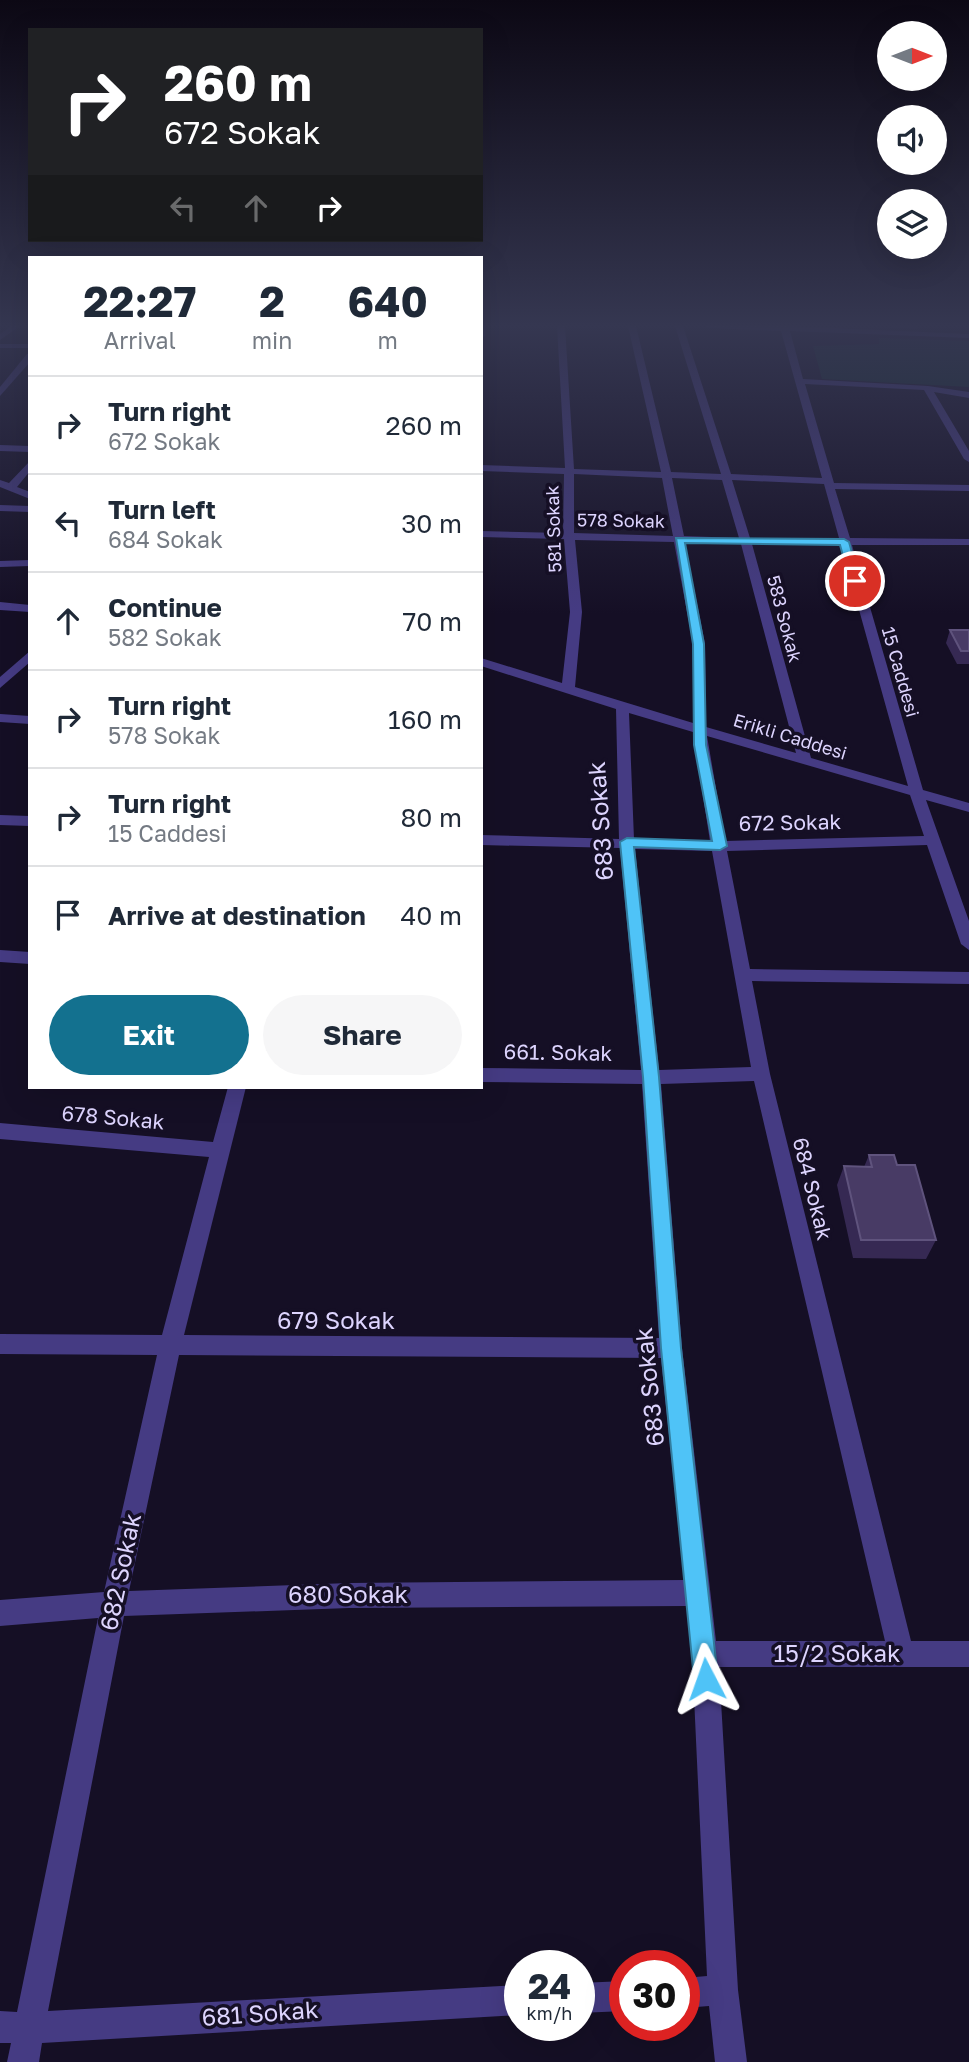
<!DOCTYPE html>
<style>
body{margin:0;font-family:"Golos Text",sans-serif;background:#f6f6f7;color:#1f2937;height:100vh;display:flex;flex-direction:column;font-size:26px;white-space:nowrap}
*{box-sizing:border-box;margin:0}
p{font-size:23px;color:#747a83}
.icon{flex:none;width:38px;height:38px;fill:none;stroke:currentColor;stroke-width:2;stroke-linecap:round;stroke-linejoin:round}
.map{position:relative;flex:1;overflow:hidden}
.side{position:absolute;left:28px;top:256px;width:455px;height:833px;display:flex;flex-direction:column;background:#fff;border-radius:0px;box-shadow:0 7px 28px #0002}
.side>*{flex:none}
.top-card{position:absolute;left:28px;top:28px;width:455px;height:214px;border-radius:0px;box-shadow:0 7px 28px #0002;background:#202124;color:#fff;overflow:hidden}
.needle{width:46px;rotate:90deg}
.tools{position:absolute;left:877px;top:21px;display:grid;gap:14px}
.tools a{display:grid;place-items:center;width:70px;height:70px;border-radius:50%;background:#fff;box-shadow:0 7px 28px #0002;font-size:35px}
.speed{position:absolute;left:504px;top:1950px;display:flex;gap:14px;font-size:35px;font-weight:700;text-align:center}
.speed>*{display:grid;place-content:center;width:91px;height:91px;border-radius:50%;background:#fff;box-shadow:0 7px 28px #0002;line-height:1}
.speed small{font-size:18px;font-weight:400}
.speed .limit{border:10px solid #d22;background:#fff;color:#111}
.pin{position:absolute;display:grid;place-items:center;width:60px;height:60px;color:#fff;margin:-30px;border:4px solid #fff;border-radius:50%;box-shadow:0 2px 7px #0007}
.me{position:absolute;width:77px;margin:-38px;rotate:356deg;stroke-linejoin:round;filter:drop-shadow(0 0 5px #0008)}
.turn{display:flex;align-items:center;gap:24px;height:147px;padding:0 21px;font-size:32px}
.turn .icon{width:91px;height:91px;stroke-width:2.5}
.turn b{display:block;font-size:49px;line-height:60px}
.lanes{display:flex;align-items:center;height:66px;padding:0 21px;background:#0003;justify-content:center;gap:35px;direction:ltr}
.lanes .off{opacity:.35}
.eta{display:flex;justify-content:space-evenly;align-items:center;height:119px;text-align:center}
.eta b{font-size:42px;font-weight:700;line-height:49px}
.primary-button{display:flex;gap:14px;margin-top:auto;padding:14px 21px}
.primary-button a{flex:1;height:80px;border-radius:42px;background:#13718f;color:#fff;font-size:28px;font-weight:700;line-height:80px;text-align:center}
.primary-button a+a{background:#f6f6f7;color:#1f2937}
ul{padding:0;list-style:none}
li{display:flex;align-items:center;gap:21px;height:98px;padding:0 21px;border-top:2px solid #e0e1e3}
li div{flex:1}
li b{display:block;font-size:26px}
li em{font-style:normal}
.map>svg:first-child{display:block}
.green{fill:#122d2f}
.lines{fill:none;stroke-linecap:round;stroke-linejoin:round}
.minor{fill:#453b83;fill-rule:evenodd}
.wall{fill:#362953}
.building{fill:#483b65;stroke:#5f537d;stroke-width:2}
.route{fill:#4fc3f7;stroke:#337fa1;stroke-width:2}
.labels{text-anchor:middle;stroke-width:7;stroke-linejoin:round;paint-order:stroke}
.far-street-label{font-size:18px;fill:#ddd4fe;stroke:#150f25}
.street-label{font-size:21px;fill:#ddd4fe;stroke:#150f25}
.near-street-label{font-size:24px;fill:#ddd4fe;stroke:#150f25}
</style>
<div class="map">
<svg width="969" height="2062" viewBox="0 0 969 2062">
<rect width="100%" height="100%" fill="#150f25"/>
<polygon class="green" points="879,338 969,341 969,387 822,379 813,346 879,344"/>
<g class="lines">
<g class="minor">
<polygon points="11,326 20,326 0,340 0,334"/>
<polygon points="481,326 486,326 485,336 481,338"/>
<path d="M557 326H565L574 469 661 472 628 326H636L671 472 721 474 675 326H683L731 474 822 478 781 331 710 328 706 326H788L969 334V338L790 331 803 379 928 386 969 392V398L934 392 969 451V462L964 459 924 390 805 384 834 483 969 485V491L835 489 850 538 969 539V545H852L923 790 969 803V812L926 800 969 921V950L961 944 927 845 727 851 750 969 969 972V984L752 981 770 1074 911 1641H969V1667H719L738 1990 747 2062H715L709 2006 684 2008V1978L707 1976 692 1654 687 1606 349 1608 124 1616 48 2011 520 1985V2015L42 2043 39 2062H7L11 2043H0V2011L17 2012 98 1618 0 1626V1600L104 1592 157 1355 0 1354V1334L162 1335 209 1157 0 1139V1123L213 1142 228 1087H246L184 1335 659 1338 642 1084 481 1082V1068L641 1070 620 848 481 845V835L619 839 616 709 481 666V658L562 683 570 612 564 539 481 537V531L563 533 564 474 481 471V465L565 468ZM574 474 662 478 673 536 574 533ZM672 478 722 480 739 538 684 536ZM732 480 824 484 839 538H750ZM575 540 674 542 693 644V723L575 687 582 612ZM685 543 741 544 796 753 706 727 705 644ZM752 544 841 545 908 786 811 758ZM629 713 693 732 710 841 634 839ZM707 736 910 795 924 836 725 841ZM635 849 712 851 751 1067 659 1070ZM754 1081 885 1641H716L682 1348 661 1084ZM179 1355 661 1358 684 1580 349 1583 129 1591Z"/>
<rect x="0" y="344" width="30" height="4"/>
<polygon points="27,354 30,354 30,362 0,396 0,387"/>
<polygon points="0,445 30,446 30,452 0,451"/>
<polygon points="30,461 30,471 17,487 30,492 30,499 0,487 0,480 9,483"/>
<polygon points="0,505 30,506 30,512 0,511"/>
<polygon points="30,560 30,566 0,567 0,561"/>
<polygon points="0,602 30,605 30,612 0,610"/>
<polygon points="30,651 30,662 0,688 0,677"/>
<polygon points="0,714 30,716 30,724 0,722"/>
<polygon points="0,815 30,816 30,826 0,825"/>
<polygon points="0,950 30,952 30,964 0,962"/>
<polygon points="625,1981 625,2011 579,2013 579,1983"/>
</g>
</g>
<g class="wall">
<polygon points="891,326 917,326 917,329 892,328"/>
<polygon points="950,630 969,630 969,664 957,664 946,643"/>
<polygon points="869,1155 897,1165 936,1240 926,1259 853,1258 837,1185 844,1166 864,1167"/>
</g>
<g class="building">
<polygon points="950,630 969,630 969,651 961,651"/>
<polygon points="869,1155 894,1155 897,1165 915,1165 936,1240 861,1240 844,1166 872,1167"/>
</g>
<linearGradient id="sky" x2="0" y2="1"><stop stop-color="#0c0814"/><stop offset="0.53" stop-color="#353751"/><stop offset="1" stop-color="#353751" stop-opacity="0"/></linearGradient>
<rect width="969" height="614" fill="url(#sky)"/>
<polygon class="route" points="676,538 844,539 849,542 860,581 855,584 850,581 840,545 685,543 704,644 706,745 727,846 720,850 634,847 659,1077 681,1348 718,1679 715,1688 706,1691 698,1688 694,1679 661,1348 643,1077 620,842 627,838 712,841 694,745 693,644"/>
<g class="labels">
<g class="far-street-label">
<text transform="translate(621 521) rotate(1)" y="6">578 Sokak</text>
<text transform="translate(554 529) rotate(-92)" y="6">581 Sokak</text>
<text transform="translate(784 619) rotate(75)" y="6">583 Sokak</text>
<text transform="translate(900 672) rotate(74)" y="6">15 Caddesi</text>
<text transform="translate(790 737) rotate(17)" y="6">Erikli Caddesi</text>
</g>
<g class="street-label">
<text transform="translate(790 823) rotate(-1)" y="7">672 Sokak</text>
<text transform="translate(558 1053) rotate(1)" y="7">661. Sokak</text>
<text transform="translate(113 1118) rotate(5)" y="7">678 Sokak</text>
<text transform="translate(812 1189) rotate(76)" y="7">684 Sokak</text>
</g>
<g class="near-street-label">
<text transform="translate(601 821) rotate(-94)" y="8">683 Sokak</text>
<text x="336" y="1329">679 Sokak</text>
<text transform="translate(650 1387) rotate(-96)" y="8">683 Sokak</text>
<text transform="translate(121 1572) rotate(-78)" y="8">682 Sokak</text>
<text x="348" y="1603">680 Sokak</text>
<text x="837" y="1662">15/2 Sokak</text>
<text transform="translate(260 2014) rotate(-4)" y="8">681 Sokak</text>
</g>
</g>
</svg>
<div class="tools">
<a><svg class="needle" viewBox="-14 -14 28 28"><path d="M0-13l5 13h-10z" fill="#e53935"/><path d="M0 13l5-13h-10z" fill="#747a83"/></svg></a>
<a><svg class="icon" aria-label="sound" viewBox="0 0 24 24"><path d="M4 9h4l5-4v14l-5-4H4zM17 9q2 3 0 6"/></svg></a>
<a><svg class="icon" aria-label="layers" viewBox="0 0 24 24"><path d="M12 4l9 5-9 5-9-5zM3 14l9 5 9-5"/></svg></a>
</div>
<div class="speed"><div>24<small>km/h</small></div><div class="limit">30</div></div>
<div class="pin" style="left:855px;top:581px;background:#d93025"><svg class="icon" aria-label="arrive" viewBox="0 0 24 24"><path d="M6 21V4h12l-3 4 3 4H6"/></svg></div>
<svg class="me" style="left:706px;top:1679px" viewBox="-20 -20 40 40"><path d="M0-17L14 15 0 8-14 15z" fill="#4fc3f7" stroke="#fff" stroke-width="4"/></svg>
<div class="top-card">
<div class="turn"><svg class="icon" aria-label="right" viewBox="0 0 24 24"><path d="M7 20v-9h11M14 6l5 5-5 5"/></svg><div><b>260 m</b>672 Sokak</div></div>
<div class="lanes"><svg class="icon off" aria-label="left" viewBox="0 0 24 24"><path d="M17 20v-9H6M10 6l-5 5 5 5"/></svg><svg class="icon off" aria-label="ahead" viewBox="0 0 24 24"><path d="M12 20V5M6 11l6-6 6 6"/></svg><svg class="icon" aria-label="right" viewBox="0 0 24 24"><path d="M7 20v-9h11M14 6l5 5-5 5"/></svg></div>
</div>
<section class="side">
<div class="eta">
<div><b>22:27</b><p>Arrival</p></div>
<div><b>2</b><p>min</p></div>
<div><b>640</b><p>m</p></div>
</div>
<ul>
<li><svg class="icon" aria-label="right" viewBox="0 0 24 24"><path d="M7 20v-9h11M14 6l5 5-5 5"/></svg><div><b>Turn right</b><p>672 Sokak</p></div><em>260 m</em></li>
<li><svg class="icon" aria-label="left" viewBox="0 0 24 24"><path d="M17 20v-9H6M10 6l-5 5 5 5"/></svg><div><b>Turn left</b><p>684 Sokak</p></div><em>30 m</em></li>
<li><svg class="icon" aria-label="ahead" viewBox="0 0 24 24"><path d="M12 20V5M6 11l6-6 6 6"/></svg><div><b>Continue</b><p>582 Sokak</p></div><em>70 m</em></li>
<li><svg class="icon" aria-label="right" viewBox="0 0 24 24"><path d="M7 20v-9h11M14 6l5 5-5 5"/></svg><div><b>Turn right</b><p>578 Sokak</p></div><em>160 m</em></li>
<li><svg class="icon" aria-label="right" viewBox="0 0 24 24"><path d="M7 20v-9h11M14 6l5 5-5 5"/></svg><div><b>Turn right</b><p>15 Caddesi</p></div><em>80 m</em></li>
<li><svg class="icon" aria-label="arrive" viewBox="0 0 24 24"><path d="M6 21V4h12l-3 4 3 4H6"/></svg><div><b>Arrive at destination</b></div><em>40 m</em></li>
</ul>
<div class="primary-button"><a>Exit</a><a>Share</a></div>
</section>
</div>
